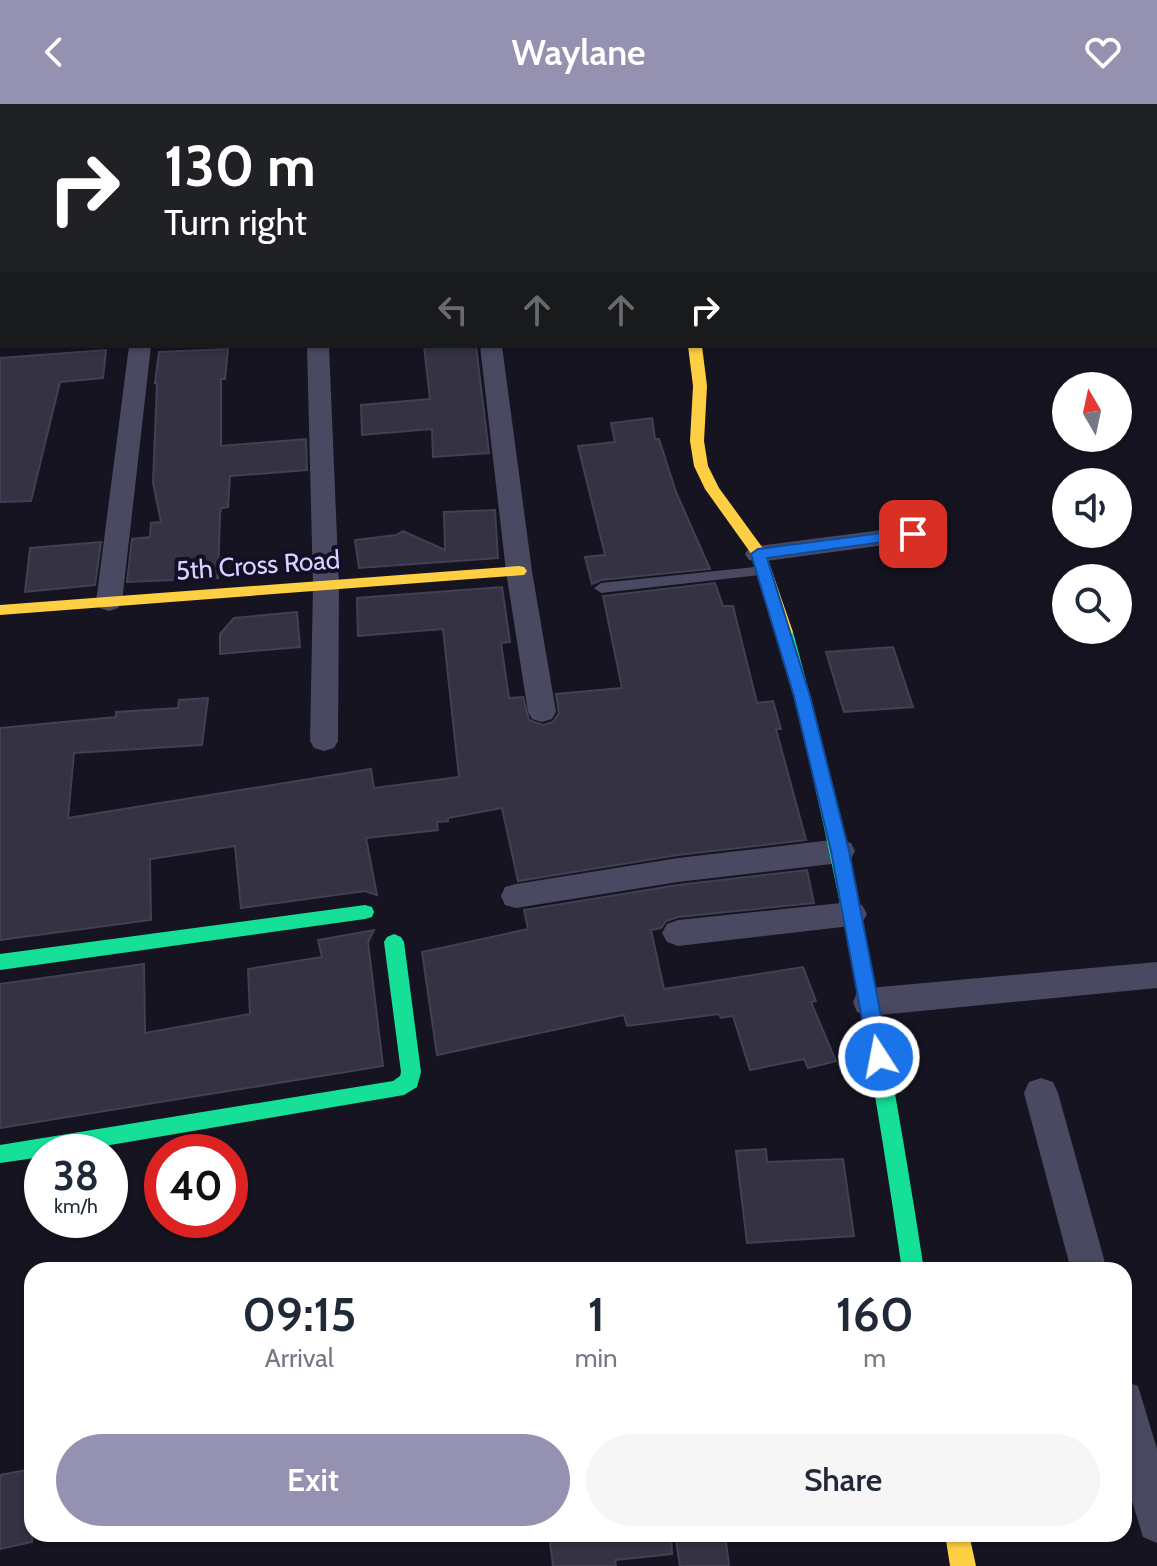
<!DOCTYPE html>
<style>
body{margin:0;font-family:Cabin,sans-serif;background:#f6f6f7;color:#1f2937;height:100vh;display:flex;flex-direction:column;font-size:30px;white-space:nowrap}
*{box-sizing:border-box;margin:0}
p{font-size:26px;color:#747a83}
.icon{flex:none;width:44px;height:44px;fill:none;stroke:currentColor;stroke-width:2;stroke-linecap:round;stroke-linejoin:round}
.map{position:relative;flex:1;overflow:hidden}
.side{position:absolute;left:24px;top:1158px;width:1108px;height:280px;display:flex;flex-direction:column;background:#fff;border-radius:24px;box-shadow:0 2px 6px #0004}
.side>*{flex:none}
.top-card{position:absolute;left:0px;top:0px;width:1158px;height:244px;box-shadow:0 2px 6px #0004;background:#202124;color:#fff;overflow:hidden}
.needle{width:52px;rotate:351deg}
.tools{position:absolute;left:1052px;top:268px;display:grid;gap:16px}
.tools a{display:grid;place-items:center;width:80px;height:80px;border-radius:50%;background:#fff;box-shadow:0 2px 6px #0004;font-size:40px}
.speed{position:absolute;left:24px;top:1030px;display:flex;gap:16px;font-size:40px;font-weight:700;text-align:center}
.speed>*{display:grid;place-content:center;width:104px;height:104px;border-radius:50%;background:#fff;box-shadow:0 2px 6px #0004;line-height:1}
.speed small{font-size:20px;font-weight:400}
.speed .limit{border:12px solid #d22;background:#fff;color:#111}
.pin{position:absolute;display:grid;place-items:center;width:68px;height:68px;color:#fff;margin:-34px;border-radius:16px;box-shadow:0 4px 12px #0006}
.me{position:absolute;width:88px;margin:-44px;rotate:349deg;stroke-linejoin:round;filter:drop-shadow(0 0 6px #0008)}
.turn{display:flex;align-items:center;gap:28px;height:168px;padding:0 32px;font-size:36px}
.turn .icon{width:104px;height:104px;stroke-width:2.5}
.turn b{display:block;font-size:56px;line-height:68px}
.lanes{display:flex;align-items:center;height:76px;padding:0 32px;background:#0003;justify-content:center;gap:40px;direction:ltr}
.lanes .off{opacity:.35}
.eta{display:flex;justify-content:space-evenly;align-items:center;height:136px;text-align:center}
.eta b{font-size:48px;font-weight:600;line-height:56px}
.button{display:flex;gap:16px;margin-top:auto;padding:16px 32px}
.button a{flex:1;height:92px;border-radius:48px;background:#9591b1;color:#fff;font-size:32px;font-weight:600;line-height:92px;text-align:center}
.button a+a{background:#f6f6f7;color:#1f2937}
header{display:flex;justify-content:space-between;align-items:center;height:104px;padding:0 32px;background:#9591b1;color:#fff;font-size:36px;font-weight:600}
.map>svg:first-child{display:block}
.building{fill:#343243;stroke:#433f54;stroke-width:2}
.lines{fill:none;stroke-linecap:round;stroke-linejoin:round}
.lane{fill:#4a4962;fill-rule:evenodd}
.street{fill:#4a4962;fill-rule:evenodd}
.fast{fill:#16e098;fill-rule:evenodd}
.slow{fill:#ffcf43;fill-rule:evenodd}
.route{fill:#1a73e8;stroke:#114b97;stroke-width:2}
.labels{text-anchor:middle;stroke-width:8;stroke-linejoin:round;paint-order:stroke}
.street-label{font-size:26px;fill:#d9d4ff;stroke:#130f26}
</style>
<header><svg class="icon" aria-label="back" viewBox="0 0 24 24"><path d="M15 5l-7 7 7 7"/></svg>Waylane<svg class="icon" aria-label="heart" viewBox="0 0 24 24"><path d="M12 20l-8-8c-3-5 5-10 8-4 3-6 11-1 8 4z"/></svg></header>
<div class="map">
<svg width="1157" height="1462" viewBox="0 0 1157 1462">
<rect width="100%" height="100%" fill="#161421"/>
<g class="building">
<polygon points="424,242 476,242 489,349 433,353 432,325 362,331 361,301 430,295"/>
<polygon points="228,245 225,275 221,275 221,342 306,335 307,366 230,372 228,403 221,404 220,410 218,474 127,478 132,435 150,433 151,419 161,418 153,379 157,279 155,279 159,248"/>
<polygon points="106,246 103,274 60,278 31,397 0,398 0,254"/>
<polygon points="652,314 655,335 659,335 676,388 710,465 601,476 592,480 585,453 605,451 578,342 615,338 611,319"/>
<polygon points="495,406 498,454 359,464 355,436 396,431 403,427 445,446 444,408"/>
<polygon points="101,438 95,481 25,488 30,444"/>
<polygon points="715,479 723,502 733,502 757,599 773,597 781,625 776,625 806,736 678,751 518,777 502,704 448,714 448,717 437,718 438,726 366,734 377,791 365,787 241,804 235,742 150,755 151,816 0,836 0,624 116,613 116,608 178,604 179,596 208,594 202,641 74,649 68,714 371,665 374,684 459,673 443,525 358,532 357,494 502,483 510,538 501,539 509,594 523,593 529,616 543,621 553,618 559,609 556,590 622,584 603,492"/>
<polygon points="297,508 300,543 220,550 220,530 234,514"/>
<polygon points="893,543 913,603 844,608 826,548"/>
<polygon points="807,766 814,799 678,813 666,817 661,824 651,826 664,885 803,863 816,897 811,898 836,957 808,964 804,955 750,966 733,912 721,914 719,910 627,922 624,911 437,951 422,848 528,825 524,806 678,781"/>
<polygon points="374,826 368,838 383,962 0,1024 0,880 144,860 145,929 250,910 248,865 322,853 318,836"/>
<polygon points="766,1045 767,1058 843,1055 854,1132 747,1139 736,1047"/>
<polygon points="32,1365 32,1438 0,1445 0,1371"/>
<polygon points="549,1430 671,1430 672,1450 615,1456 616,1462 553,1462"/>
<polygon points="675,1430 725,1430 729,1462 680,1462"/>
</g>
<g class="lines">
<polygon class="lane" points="764,462 771,467 769,470 601,489 594,484 601,479"/>
<g class="street">
<polygon points="1047,0 1065,0 1066,2 1048,2"/>
<polygon points="0,117 2,117 0,133"/>
<rect x="1156" y="149" width="1" height="13"/>
<polygon points="129,242 151,242 122,498 118,504 109,507 100,504 96,498"/>
<polygon points="307,242 329,242 339,482 338,637 334,644 324,647 314,644 310,637 313,482"/>
<polygon points="480,242 502,242 532,467 556,608 552,615 542,618 532,615 528,608 506,467"/>
<polygon points="913,422 922,424 926,430 922,436 758,458 749,456 745,450 749,444 758,442"/>
<polygon points="840,735 851,739 855,747 851,755 840,759 678,778 516,804 505,801 501,792 505,783 516,780 678,754"/>
<polygon points="851,798 862,801 867,810 862,819 851,822 678,842 667,838 662,829 667,820 678,816"/>
<polygon points="1157,858 1157,884 869,912 857,908 853,898 857,888 869,884"/>
<polygon points="1041,974 1053,978 1058,989 1107,1166 1071,1166 1024,989 1029,978"/>
<polygon points="1124,1277 1138,1282 1157,1345 1157,1439 1143,1433 1124,1371"/>
</g>
<g class="fast">
<path d="M785 523 793 528C851 738 891 951 924 1166H902C871 951 833 738 777 528Z"/>
<polygon points="365,801 372,803 374,808 372,813 365,815 0,866 0,850"/>
<polygon points="394,830 401,833 404,838 421,968 417,983 404,991 69,1048 42,1048 42,1053 0,1059 0,1041 393,977 400,972 401,968 384,838 387,833"/>
</g>
<g class="slow">
<polygon points="611,0 621,0 623,2 611,2"/>
<polygon points="688,242 702,242 707,282 704,337 708,362 719,384 765,447 793,528 791,532 785,533 777,528 750,448 705,385 694,362 690,337 693,282"/>
<polygon points="519,462 524,463 527,467 524,471 0,511 0,501"/>
<polygon points="945,1430 969,1430 976,1462 950,1462"/>
</g>
</g>
<polygon class="route" points="913,425 919,426 919,433 767,454 810,592 849,747 889,953 886,959 879,962 872,959 869,953 831,747 794,592 751,450 758,445"/>
<g class="labels">
<g class="street-label">
<text transform="translate(258 461) rotate(-4)" y="9">5th Cross Road</text>
</g>
</g>
</svg>
<div class="tools">
<a><svg class="needle" viewBox="-14 -14 28 28"><path d="M0-13l5 13h-10z" fill="#e53935"/><path d="M0 13l5-13h-10z" fill="#747a83"/></svg></a>
<a><svg class="icon" aria-label="sound" viewBox="0 0 24 24"><path d="M4 9h4l5-4v14l-5-4H4zM17 9q2 3 0 6"/></svg></a>
<a><svg class="icon" aria-label="search" viewBox="0 0 24 24"><circle cx="10" cy="10" r="6"/><path d="M15 15l6 6"/></svg></a>
</div>
<div class="speed"><div>38<small>km/h</small></div><div class="limit">40</div></div>
<div class="pin" style="left:913px;top:430px;background:#d93025"><svg class="icon" aria-label="arrive" viewBox="0 0 24 24"><path d="M6 21V4h12l-3 4 3 4H6"/></svg></div>
<svg class="me" style="left:879px;top:953px" viewBox="-20 -20 40 40"><circle r="17" fill="#1a73e8" stroke="#fff" stroke-width="3"/><path d="M0-11L8 9 0 5-8 9z" fill="#fff"/></svg>
<div class="top-card">
<div class="turn"><svg class="icon" aria-label="right" viewBox="0 0 24 24"><path d="M7 20v-9h11M14 6l5 5-5 5"/></svg><div><b>130 m</b>Turn right</div></div>
<div class="lanes"><svg class="icon off" aria-label="left" viewBox="0 0 24 24"><path d="M17 20v-9H6M10 6l-5 5 5 5"/></svg><svg class="icon off" aria-label="ahead" viewBox="0 0 24 24"><path d="M12 20V5M6 11l6-6 6 6"/></svg><svg class="icon off" aria-label="ahead" viewBox="0 0 24 24"><path d="M12 20V5M6 11l6-6 6 6"/></svg><svg class="icon" aria-label="right" viewBox="0 0 24 24"><path d="M7 20v-9h11M14 6l5 5-5 5"/></svg></div>
</div>
<section class="side">
<div class="eta">
<div><b>09:15</b><p>Arrival</p></div>
<div><b>1</b><p>min</p></div>
<div><b>160</b><p>m</p></div>
</div>
<div class="button"><a>Exit</a><a>Share</a></div>
</section>
</div>
